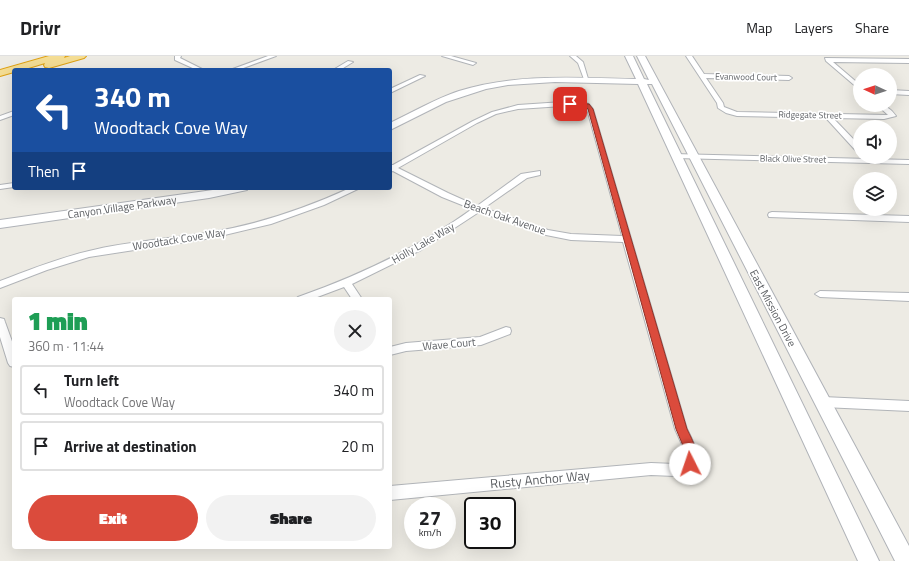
<!DOCTYPE html>
<meta charset="utf-8">
<style>
body{margin:0;font-family:"Titillium Web",sans-serif;background:#f2f2f2;color:#202124;height:100vh;display:flex;flex-direction:column;font-size:15px;white-space:nowrap}
*{box-sizing:border-box;margin:0}
p{font-size:13px;color:#757577}
.icon{flex:none;width:22px;height:22px;fill:none;stroke:currentColor;stroke-width:2;stroke-linecap:round;stroke-linejoin:round}
.map{position:relative;flex:1;overflow:hidden}
.side{position:absolute;left:12px;top:241px;width:380px;height:252px;display:flex;flex-direction:column;background:#fff;border-radius:4px;box-shadow:0 4px 16px #0002}
.side>*{flex:none}
.top-card{position:absolute;left:12px;top:12px;width:380px;height:122px;border-radius:4px;box-shadow:0 4px 16px #0002;background:#1a4fa0;color:#fff;overflow:hidden}
.needle{width:26px;rotate:273deg}
.buttons{position:absolute;left:853px;top:12px;display:grid;gap:8px}
.buttons a{display:grid;place-items:center;width:44px;height:44px;border-radius:50%;background:#fff;box-shadow:0 4px 16px #0002;font-size:20px}
.speed{position:absolute;left:404px;top:441px;display:flex;gap:8px;font-size:20px;font-weight:700;text-align:center}
.speed>*{display:grid;place-content:center;width:52px;height:52px;border-radius:50%;background:#fff;box-shadow:0 4px 16px #0002;line-height:1}
.speed small{font-size:10px;font-weight:400}
.speed .limit{border:2px solid #111;border-radius:6px;background:#fff;color:#111}
.pin{position:absolute;display:grid;place-items:center;width:34px;height:34px;color:#fff;margin:-17px;border-radius:8px;box-shadow:0 2px 6px #0006}
.me{position:absolute;width:44px;margin:-22px;rotate:356deg;stroke-linejoin:round;filter:drop-shadow(0 0 3px #0008)}
.turn{display:flex;align-items:center;gap:14px;height:84px;padding:0 16px;font-size:18px}
.turn .icon{width:52px;height:52px;stroke-width:2.5}
.turn b{display:block;font-size:28px;line-height:34px}
.then{display:flex;align-items:center;height:38px;padding:0 16px;background:#0003;gap:8px;font-size:15px}
.round{display:grid;place-items:center;flex:none;width:42px;height:42px;border-radius:21px;background:#f2f2f2}
.overview{display:flex;align-items:center;justify-content:space-between;height:68px;padding:0 16px}
h1{font-size:24px;font-weight:800;line-height:30px;color:#1e9e55}
.action{display:flex;gap:8px;margin-top:auto;padding:8px 16px}
.action a{flex:1;height:46px;border-radius:24px;background:#db4b3c;color:#fff;font-size:16px;font-weight:800;line-height:46px;text-align:center}
.action a+a{background:#f2f2f2;color:#202124}
ul{padding:0;list-style:none}
li{display:flex;align-items:center;gap:12px;height:50px;margin:0 8px 6px;padding:0 8px;border:2px solid #e0e0e0;border-radius:4px}
li div{flex:1}
li b{display:block;font-size:15px}
li em{font-style:normal}
header{display:flex;align-items:center;gap:24px;box-sizing:border-box;height:56px;padding:0 20px;background:#fff;border-bottom:1px solid #e0e0e0}
header strong{font-size:19px}
nav{display:flex;gap:22px;margin-inline-start:auto;font-size:14px}
.map>svg:first-child{display:block}
.lines{fill:none;stroke-linecap:round;stroke-linejoin:round}
.street-casing{stroke:#b1b4b8;stroke-width:2}
.secondary-casing{stroke:#b0b3b8;stroke-width:2}
.highway-casing{stroke:#dea113;stroke-width:2}
.street{fill:#fff;fill-rule:evenodd}
.secondary{fill:#fff;fill-rule:evenodd}
.highway{fill:#f4dd94;fill-rule:evenodd}
.route{fill:#db4b3c;stroke:#8e3127}
.labels{text-anchor:middle;stroke-width:3.5;stroke-linejoin:round;paint-order:stroke}
.far-street-label{font-size:9px;fill:#5c5f63;stroke:#fff}
.street-label{font-size:11px;fill:#5c5f63;stroke:#fff}
.near-street-label{font-size:13px;fill:#5c5f63;stroke:#fff}
</style>
<header>
<strong>Drivr</strong>
<nav><a>Map</a><a>Layers</a><a>Share</a></nav>
</header>
<div class="map">
<svg width="909" height="505" viewBox="0 0 909 505">
<rect width="100%" height="100%" fill="#edebe4"/>
<g class="lines">
<defs>
<g id="street">
<polygon points="175,0 181,0 180,2 204,14 197,14 175,4"/>
<polygon points="268,0 276,0 238,14 230,14"/>
<polygon points="442,0 451,0 476,7 473,9"/>
<polygon points="570,0 576,0 583,6 589,26 585,26 578,7"/>
<path d="M686 0H692L704 18 789 20 792 22 789 24 706 22 723 47 724 51 737 56 888 59 877 49C886 49 891 53 896 60L884 63 833 62 860 90V96H857L826 62 737 60 726 57 718 52 717 47Z"/>
<polygon points="825,2 909,3 909,7 833,6 860,29 860,34 826,5"/>
<polygon points="348,5 353,6 340,14 333,14"/>
<polygon points="420,19 425,20 390,37 390,33"/>
<polygon points="890,34 909,35 909,39 890,38"/>
<path d="M578 45 589 48 593 53 687 373C693 385 701 399 695 412L675 420 651 419 390 444V430L651 407 675 408 684 404V393L675 373 623 186 571 184 546 179 479 156 421 194 352 228 362 243H352L344 231 312 243H296L298 241C360 219 418 192 472 153L442 141 393 115 390 116V109H393L473 65 492 56 518 49ZM578 49 585 50 587 53 622 180 571 178 548 174 484 152 527 122 540 119V115L521 118 477 150 448 137 398 112 477 67 496 58 518 53Z"/>
<polygon points="14,55 14,59 0,64 0,60"/>
<polygon points="673,98 909,104 909,108 676,102 672,100"/>
<polygon points="14,127 14,131 0,133 0,129"/>
<path d="M350 132H360L324 149 271 168 212 182 89 201 47 214 0 232V225C29 214 59 202 89 195 129 185 171 183 212 176 260 168 306 152 350 132Z"/>
<polygon points="772,156 909,160 909,166 769,161 768,159 769,157"/>
<polygon points="820,235 909,237 909,245 820,241 815,238"/>
<polygon points="0,262 4,263 5,266 14,291 14,311 10,310 8,307 0,281"/>
<polygon points="506,271 510,272 511,275 510,278 481,289 406,295 390,299 390,291 406,287 480,281"/>
<polygon points="823,341 909,345 909,355 823,351 819,350 817,346 819,342"/>
</g>
<g id="secondary">
<path d="M625 0H633L644 23 649 24 637 0H645L909 490V505H895L652 28H647L879 505H858L638 28 555 26 508 29 486 33 446 46 390 74V67C413 56 435 43 459 35 517 17 576 22 636 23Z"/>
<polygon points="227,132 248,132 247,134 209,142 0,172 0,164"/>
</g>
<polygon id="highway" points="49,0 65,0 64,2 70,0 86,0 84,2 49,12 45,11 44,9 45,7 22,14 14,14 14,16 0,20 0,14"/>
</defs>
<use href="#street" class="street-casing"/>
<use href="#secondary" class="secondary-casing"/>
<use href="#highway" class="highway-casing"/>
<use href="#street" class="street"/>
<use href="#secondary" class="secondary"/>
<use href="#highway" class="highway"/>
</g>
<path class="route" d="M570 46 589 48 593 53 687 373C693 385 700 398 694 412L690 413 685 412 684 408V392L676 373 588 53 585 51 568 49 567 48Z"/>
<g class="labels">
<g class="far-street-label">
<text transform="translate(746 21) rotate(1)" y="3">Evanwood Court</text>
<text transform="translate(810 59) rotate(1)" y="3">Ridgegate Street</text>
<text transform="translate(793 103) rotate(1)" y="3">Black Olive Street</text>
</g>
<g class="street-label">
<text transform="translate(122 151) rotate(-8)" y="4">Canyon Village Parkway</text>
<text transform="translate(505 161) rotate(19)" y="4">Beach Oak Avenue</text>
<text transform="translate(179 183) rotate(-9)" y="4">Woodtack Cove Way</text>
<text transform="translate(423 187) rotate(-30)" y="4">Holly Lake Way</text>
<text transform="translate(773 252) rotate(62)" y="4">East Mission Drive</text>
<text transform="translate(449 288) rotate(-5)" y="4">Wave Court</text>
</g>
<g class="near-street-label">
<text transform="translate(540 423) rotate(-5)" y="5">Rusty Anchor Way</text>
</g>
</g>
</svg>
<div class="buttons">
<a><svg class="needle" viewBox="-14 -14 28 28"><path d="M0-13l5 13h-10z" fill="#e53935"/><path d="M0 13l5-13h-10z" fill="#757577"/></svg></a>
<a><svg class="icon" aria-label="sound" viewBox="0 0 24 24"><path d="M4 9h4l5-4v14l-5-4H4zM17 9q2 3 0 6"/></svg></a>
<a><svg class="icon" aria-label="layers" viewBox="0 0 24 24"><path d="M12 4l9 5-9 5-9-5zM3 14l9 5 9-5"/></svg></a>
</div>
<div class="speed"><div>27<small>km/h</small></div><div class="limit">30</div></div>
<div class="pin" style="left:570px;top:48px;background:#d93025"><svg class="icon" aria-label="arrive" viewBox="0 0 24 24"><path d="M6 21V4h12l-3 4 3 4H6"/></svg></div>
<svg class="me" style="left:690px;top:408px" viewBox="-20 -20 40 40"><circle r="19" fill="#fff"/><path d="M0-13L10 11 0 6-10 11z" fill="#db4b3c"/></svg>
<div class="top-card">
<div class="turn"><svg class="icon" aria-label="left" viewBox="0 0 24 24"><path d="M17 20v-9H6M10 6l-5 5 5 5"/></svg><div><b>340 m</b>Woodtack Cove Way</div></div>
<div class="then">Then<svg class="icon" aria-label="arrive" viewBox="0 0 24 24"><path d="M6 21V4h12l-3 4 3 4H6"/></svg></div>
</div>
<section class="side">
<div class="overview"><div><h1>1 min</h1><p>360 m · 11:44</p></div><a class="round"><svg class="icon" aria-label="close" viewBox="0 0 24 24"><path d="M6 6l12 12M18 6L6 18"/></svg></a></div>
<ul>
<li><svg class="icon" aria-label="left" viewBox="0 0 24 24"><path d="M17 20v-9H6M10 6l-5 5 5 5"/></svg><div><b>Turn left</b><p>Woodtack Cove Way</p></div><em>340 m</em></li>
<li><svg class="icon" aria-label="arrive" viewBox="0 0 24 24"><path d="M6 21V4h12l-3 4 3 4H6"/></svg><div><b>Arrive at destination</b></div><em>20 m</em></li>
</ul>
<div class="action"><a>Exit</a><a>Share</a></div>
</section>
</div>
